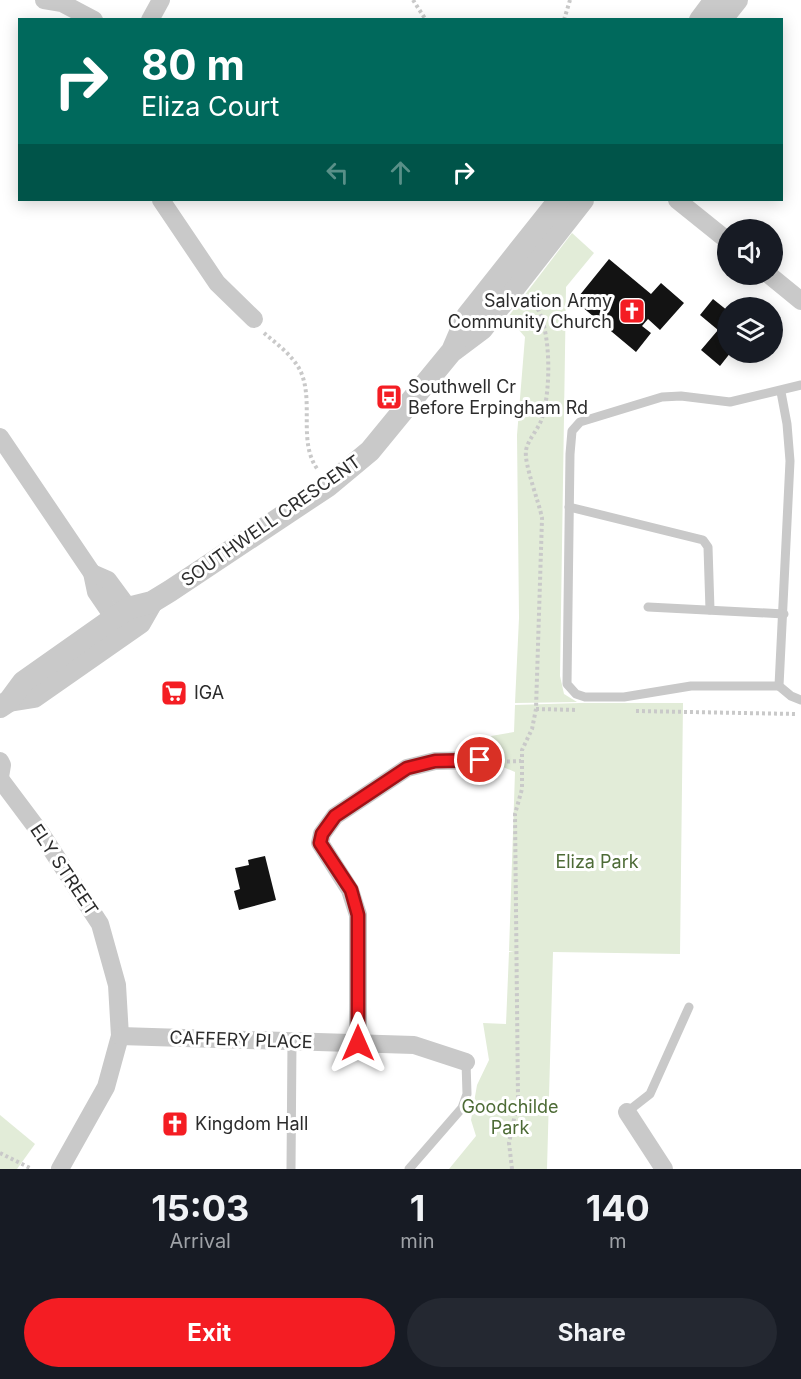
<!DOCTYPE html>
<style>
body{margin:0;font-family:Inter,sans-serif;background:#242831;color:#f1f3f6;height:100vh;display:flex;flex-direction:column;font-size:22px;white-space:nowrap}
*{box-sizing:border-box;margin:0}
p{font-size:20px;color:#9ea1a6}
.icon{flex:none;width:33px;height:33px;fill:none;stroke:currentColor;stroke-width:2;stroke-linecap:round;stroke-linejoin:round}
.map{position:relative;height:1169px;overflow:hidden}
.drawer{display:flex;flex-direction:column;background:#171b24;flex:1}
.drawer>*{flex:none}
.banner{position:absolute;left:18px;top:18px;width:765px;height:183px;border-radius:0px;box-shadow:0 3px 15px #0003;background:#00695c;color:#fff;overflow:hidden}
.buttons{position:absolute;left:717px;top:219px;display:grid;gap:12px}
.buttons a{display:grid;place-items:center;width:66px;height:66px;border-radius:50%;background:#171b24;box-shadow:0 3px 15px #0003;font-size:30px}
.pin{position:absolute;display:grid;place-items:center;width:51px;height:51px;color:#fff;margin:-26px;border:3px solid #fff;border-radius:50%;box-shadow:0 2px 6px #0007}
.me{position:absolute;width:66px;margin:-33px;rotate:0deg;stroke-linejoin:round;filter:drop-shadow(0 0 4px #0008)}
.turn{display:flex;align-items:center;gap:21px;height:126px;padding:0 24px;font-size:27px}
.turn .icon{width:78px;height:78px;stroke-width:2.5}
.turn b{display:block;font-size:42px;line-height:51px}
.lanes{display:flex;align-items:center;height:57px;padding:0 24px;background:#0003;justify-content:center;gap:30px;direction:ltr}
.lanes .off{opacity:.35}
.eta{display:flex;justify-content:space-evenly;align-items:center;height:102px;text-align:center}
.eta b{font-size:36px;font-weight:700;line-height:42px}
.button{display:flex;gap:12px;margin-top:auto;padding:12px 24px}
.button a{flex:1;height:69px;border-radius:36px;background:#f41d23;color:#fff;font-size:24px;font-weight:700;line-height:69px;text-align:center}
.button a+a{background:#242831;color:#f1f3f6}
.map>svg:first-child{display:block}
.green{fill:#e2ecd8}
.building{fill:#131313}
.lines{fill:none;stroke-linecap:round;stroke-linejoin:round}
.path{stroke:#c9c9c9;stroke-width:4;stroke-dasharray:3 3;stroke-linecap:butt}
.service{stroke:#c9c9c9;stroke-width:9}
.minor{stroke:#c9c9c9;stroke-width:18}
.tertiary{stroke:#c9c9c9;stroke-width:22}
.route-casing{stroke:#9f1317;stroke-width:15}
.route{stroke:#f41d23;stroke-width:10}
.labels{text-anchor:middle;stroke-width:6;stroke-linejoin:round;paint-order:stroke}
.poi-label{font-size:18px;fill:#2c2c2c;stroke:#fff;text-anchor:start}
.street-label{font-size:18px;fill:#2c2c2c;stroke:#fff}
.park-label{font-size:18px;fill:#4d6b36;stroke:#fff}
</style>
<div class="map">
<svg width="801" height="1169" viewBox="0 0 801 1169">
<rect width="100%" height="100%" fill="#fff"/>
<g class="green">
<polygon points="572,233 594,253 566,287 560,676 564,694 577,702 515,703 519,618 517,435 525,337 508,317"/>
<polygon points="580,703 683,703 680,954 553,952 547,1169 449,1169 476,1136 471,1120 477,1085 489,1060 483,1023 506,1024 509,952 514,952 509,951 515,772 503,767 499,748 491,736 514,732 515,705"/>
<polygon points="0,1115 35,1144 17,1169 0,1169"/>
</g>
<g class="building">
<polygon points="609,259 651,294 661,283 684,303 660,330 648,319 642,326 651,333 636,352 575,301"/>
<polygon points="713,299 728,311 728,352 731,352 720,366 701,350 718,330 700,315"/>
<polygon points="265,856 276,900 239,910 234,891 240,889 235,868 249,865 248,860"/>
</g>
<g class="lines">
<g class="path">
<polyline points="413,0 426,20"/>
<polyline points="564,20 570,0"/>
<path d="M264 333C277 344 292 355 300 370 315 401 297 442 318 470"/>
<polyline points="536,709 578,710"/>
<polyline points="636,711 796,714"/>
<polyline points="495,762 521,761"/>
<polyline points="475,1109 516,1112"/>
<polyline points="0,1153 32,1169"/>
<path d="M512 1169 509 1143 518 1100 515 814 522 789V750L532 729 536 709 542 518C539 502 524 464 526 451 527 440 539 429 542 418 551 392 553 318 530 299"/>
</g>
<g class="service">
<polyline points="781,392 787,424 790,461 779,686 791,696 801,700"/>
<polyline points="569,507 703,540 708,547 710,610"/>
<polyline points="648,607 784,614"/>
<polyline points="779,686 691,686 624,697 585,697 576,694 567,684 570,454 572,431 580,422 662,397 681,396 730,402 801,385"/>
<polyline points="627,1112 650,1094 689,1007"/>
<polyline points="291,1169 292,1041"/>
<polyline points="409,1169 462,1108 467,1094 466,1062"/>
</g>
<g class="minor">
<polyline points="44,0 62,3 94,20"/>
<polyline points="150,20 161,0"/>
<polyline points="161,200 217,283 254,319"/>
<polyline points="677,200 728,241"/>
<polyline points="768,274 801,301"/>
<polyline points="0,437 92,573 96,592 120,627"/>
<polyline points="92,573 108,580 136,618"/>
<polyline points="0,761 2,765 0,777"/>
<polyline points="0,779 42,835 100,924 117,985 120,1036 106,1087 60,1169"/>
<polyline points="120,1036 414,1045 466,1062"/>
<polyline points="358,1043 358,915 350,890 320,843 322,834 335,816 407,768 435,761 480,760"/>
<polyline points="627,1112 664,1169"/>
</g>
<g class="tertiary">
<polyline points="700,20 715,0"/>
<polyline points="721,20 737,0"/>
<polyline points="454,350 482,329 583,200"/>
<polyline points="9,701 34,697 140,623 152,602"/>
<polyline points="0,707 9,701 23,682 128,608 152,602 170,591 328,486 370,451 452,351 467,316 559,200"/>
</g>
</g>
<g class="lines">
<defs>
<polyline id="route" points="358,1043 358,915 351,890 320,843 322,834 335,816 407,768 435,761 480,760"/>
</defs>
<use href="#route" class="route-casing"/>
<use href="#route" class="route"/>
</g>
<defs>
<symbol id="church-square" viewBox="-11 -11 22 22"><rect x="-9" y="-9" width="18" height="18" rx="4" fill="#f41d23" stroke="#fff"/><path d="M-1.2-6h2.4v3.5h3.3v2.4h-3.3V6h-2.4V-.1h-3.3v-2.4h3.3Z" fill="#fff"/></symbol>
<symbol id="bus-square" viewBox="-11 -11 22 22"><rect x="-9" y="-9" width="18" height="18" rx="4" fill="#f41d23" stroke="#fff"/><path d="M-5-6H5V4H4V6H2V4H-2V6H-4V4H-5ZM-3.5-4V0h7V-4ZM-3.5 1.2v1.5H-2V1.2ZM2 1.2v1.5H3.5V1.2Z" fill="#fff"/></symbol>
<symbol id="supermarket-square" viewBox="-11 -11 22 22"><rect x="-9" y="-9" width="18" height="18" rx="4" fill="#f41d23" stroke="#fff"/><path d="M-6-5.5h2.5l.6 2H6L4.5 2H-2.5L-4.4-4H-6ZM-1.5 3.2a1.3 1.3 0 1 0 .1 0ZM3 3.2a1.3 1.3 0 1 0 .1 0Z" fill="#fff"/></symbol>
</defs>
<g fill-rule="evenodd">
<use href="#church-square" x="617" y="296" width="30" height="30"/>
<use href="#bus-square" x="374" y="382" width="30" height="30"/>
<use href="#supermarket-square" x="159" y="678" width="30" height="30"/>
<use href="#church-square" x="160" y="1109" width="30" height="30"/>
</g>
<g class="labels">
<g class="poi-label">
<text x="612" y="307" text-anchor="end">Salvation Army<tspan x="612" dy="21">Community Church</tspan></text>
<text x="408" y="393">Southwell Cr<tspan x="408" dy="21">Before Erpingham Rd</tspan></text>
<text x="194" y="699">IGA</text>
<text x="195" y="1130">Kingdom Hall</text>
</g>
<g class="street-label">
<text transform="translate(271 521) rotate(-35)" y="6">SOUTHWELL CRESCENT</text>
<text transform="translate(64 870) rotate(56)" y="6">ELY STREET</text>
<text transform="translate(241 1040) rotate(2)" y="6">CAFFERY PLACE</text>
</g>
<g class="park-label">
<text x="597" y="868">Eliza Park</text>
<text x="510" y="1113">Goodchilde<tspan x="510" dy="21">Park</tspan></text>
</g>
</g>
</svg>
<div class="buttons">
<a><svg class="icon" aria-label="sound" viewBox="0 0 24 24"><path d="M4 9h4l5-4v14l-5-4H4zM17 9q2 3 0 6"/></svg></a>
<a><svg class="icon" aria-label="layers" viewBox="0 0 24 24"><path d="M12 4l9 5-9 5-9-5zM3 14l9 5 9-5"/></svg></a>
</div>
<div class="pin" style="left:480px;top:760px;background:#d93025"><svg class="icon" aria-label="arrive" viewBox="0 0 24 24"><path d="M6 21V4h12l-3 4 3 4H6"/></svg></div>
<svg class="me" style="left:358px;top:1043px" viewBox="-20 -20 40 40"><path d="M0-17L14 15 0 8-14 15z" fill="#f41d23" stroke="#fff" stroke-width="4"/></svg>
<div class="banner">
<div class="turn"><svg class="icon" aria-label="right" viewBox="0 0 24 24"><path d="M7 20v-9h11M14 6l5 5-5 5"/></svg><div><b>80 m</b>Eliza Court</div></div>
<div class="lanes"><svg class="icon off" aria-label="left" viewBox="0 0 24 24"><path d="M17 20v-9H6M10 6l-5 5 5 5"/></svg><svg class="icon off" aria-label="ahead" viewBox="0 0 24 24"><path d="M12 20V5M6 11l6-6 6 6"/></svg><svg class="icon" aria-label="right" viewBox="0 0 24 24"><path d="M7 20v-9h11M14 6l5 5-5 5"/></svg></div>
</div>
</div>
<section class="drawer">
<div class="eta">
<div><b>15:03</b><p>Arrival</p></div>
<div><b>1</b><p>min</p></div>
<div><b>140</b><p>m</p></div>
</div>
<div class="button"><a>Exit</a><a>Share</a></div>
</section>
